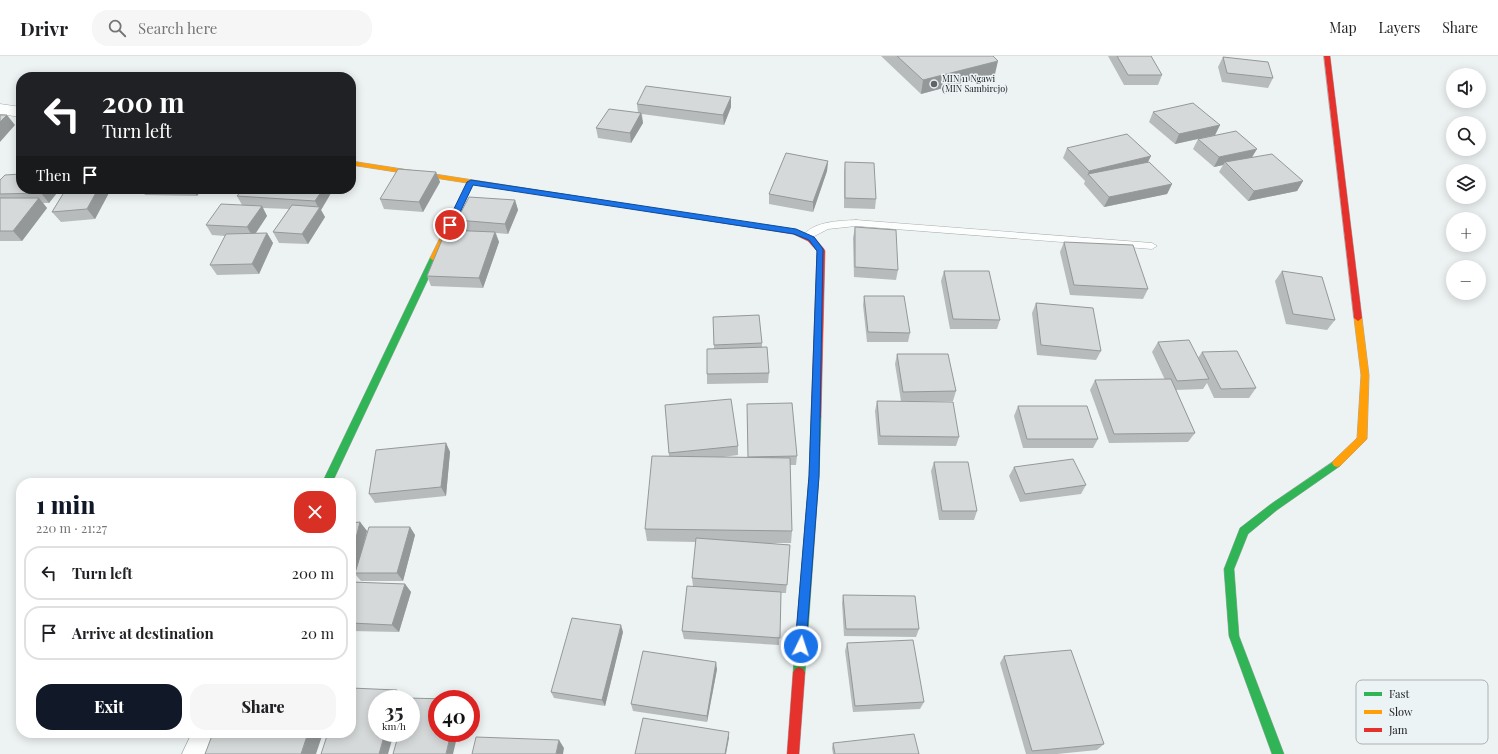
<!DOCTYPE html>
<meta charset="utf-8">
<style>
body{margin:0;font-family:"Playfair Display",serif;background:#f6f6f6;color:#202124;height:100vh;display:flex;flex-direction:column;font-size:15px;white-space:nowrap}
*{box-sizing:border-box;margin:0}
p{font-size:13px;color:#757577}
.icon{flex:none;width:22px;height:22px;fill:none;stroke:currentColor;stroke-width:2;stroke-linecap:round;stroke-linejoin:round}
.map{position:relative;flex:1;overflow:hidden}
.drawer{position:absolute;left:16px;top:422px;width:340px;height:260px;display:flex;flex-direction:column;background:#fff;border-radius:16px;box-shadow:0 2px 10px #0003}
.drawer>*{flex:none}
.top-card{position:absolute;left:16px;top:16px;width:340px;height:122px;border-radius:16px;box-shadow:0 2px 10px #0003;background:#202124;color:#fff;overflow:hidden}
.tools{position:absolute;left:1446px;top:12px;display:grid;gap:8px}
.tools a{display:grid;place-items:center;width:40px;height:40px;border-radius:50%;background:#fff;box-shadow:0 2px 10px #0003;font-size:20px}
.speed{position:absolute;left:368px;top:634px;display:flex;gap:8px;font-size:20px;font-weight:700;text-align:center}
.speed>*{display:grid;place-content:center;width:52px;height:52px;border-radius:50%;background:#fff;box-shadow:0 2px 10px #0003;line-height:1}
.speed small{font-size:10px;font-weight:400}
.speed .limit{border:6px solid #d22;background:#fff;color:#111}
.pin{position:absolute;display:grid;place-items:center;width:34px;height:34px;color:#fff;margin:-17px;border:2px solid #fff;border-radius:50%;box-shadow:0 1px 4px #0007}
.me{position:absolute;width:44px;margin:-22px;rotate:4deg;stroke-linejoin:round;filter:drop-shadow(0 0 3px #0008)}
.turn{display:flex;align-items:center;gap:14px;height:84px;padding:0 20px;font-size:18px}
.turn .icon{width:52px;height:52px;stroke-width:2.5}
.turn b{display:block;font-size:28px;line-height:34px}
.then{display:flex;align-items:center;height:38px;padding:0 20px;background:#0003;gap:8px;font-size:15px}
.round{display:grid;place-items:center;flex:none;width:42px;height:42px;border-radius:16px;background:#f6f6f6}
.overview{display:flex;align-items:center;justify-content:space-between;height:68px;padding:0 20px}
h1{font-size:24px;font-weight:800;line-height:30px;color:#111827}
.primary-button{display:flex;gap:8px;margin-top:auto;padding:8px 20px}
.primary-button a{flex:1;height:46px;border-radius:16px;background:#111827;color:#fff;font-size:16px;font-weight:800;line-height:46px;text-align:center}
.primary-button a+a{background:#f6f6f6;color:#202124}
ul{padding:0;list-style:none}
li{display:flex;align-items:center;gap:12px;height:54px;margin:0 8px 6px;padding:0 12px;border:2px solid #e0e0e0;border-radius:16px}
li div{flex:1}
li b{display:block;font-size:15px}
li em{font-style:normal}
header{display:flex;align-items:center;gap:24px;box-sizing:border-box;height:56px;padding:0 20px;background:#fff;border-bottom:1px solid #e0e0e0}
header strong{font-size:19px}
nav{display:flex;gap:22px;margin-inline-start:auto;font-size:14px}
.search{width:280px;height:36px;background:#f6f6f6;display:flex;align-items:center;gap:10px;box-sizing:border-box;padding:0 14px;border-radius:16px;color:#757577;font-size:15px}
.map>svg:first-child{display:block}
.lines{fill:none;stroke-linecap:round;stroke-linejoin:round}
.lane-casing{stroke:#a7aaac;stroke-width:1}
.street-casing{stroke:#a7aaac;stroke-width:1}
.fast-casing{stroke:#a7aaac;stroke-width:1}
.slow-casing{stroke:#a7aaac;stroke-width:1}
.jam-casing{stroke:#a7aaac;stroke-width:1}
.lane{fill:#fcfdfd;fill-rule:evenodd}
.street{fill:#fcfdfd;fill-rule:evenodd}
.fast{fill:#30b455;fill-rule:evenodd}
.slow{fill:#ff9f0a;fill-rule:evenodd}
.jam{fill:#e5322d;fill-rule:evenodd}
.wall{fill:#b7bbbb}
.shaded-wall{fill:#959899}
.building{fill:#d5d9da;stroke:#959899}
.route{fill:#1a73e8;stroke:#114b97}
.poi-dot{fill:#616465;stroke:#ebf3f5;stroke-width:1.5}
.labels{text-anchor:middle;stroke-width:3;stroke-linejoin:round;paint-order:stroke}
.far-poi-label{font-size:9px;fill:#161819;stroke:#ebf3f5;text-anchor:start}
.key{fill:#ebf3f5;stroke:#abb1b3;stroke-width:1}
.key-label{font-size:11px;fill:#161819}
</style>
<header>
<strong>Drivr</strong>
<div class="search"><svg class="icon" aria-label="search" viewBox="0 0 24 24"><circle cx="10" cy="10" r="6"/><path d="M15 15l6 6"/></svg>Search here</div>
<nav><a>Map</a><a>Layers</a><a>Share</a></nav>
</header>
<div class="map">
<svg width="1498" height="698" viewBox="0 0 1498 698">
<rect width="100%" height="100%" fill="#edf2f3"/>
<g class="lines">
<defs>
<path id="lane" d="M856 164 1152 187 1157 190 1152 193 856 170 828 173 807 184 802 181C813 165 838 165 856 164Z"/>
<g id="street">
<polygon points="0,48 21,51 21,61 0,58"/>
<polygon points="192,677 221,677 212,698 182,698"/>
</g>
<g id="fast">
<polygon points="434,199 438,202 332,427 322,427 430,202"/>
<polygon points="816,357 819,358 821,361 819,420 805,617 803,621 799,623 795,621 793,617 809,420 811,361 813,358"/>
<polygon points="1337,403 1340,404 1342,407 1340,410 1277,454 1248,478 1234,513 1239,580 1284,698 1272,698 1229,580 1224,513 1240,472 1271,448"/>
</g>
<g id="slow">
<polygon points="351,105 685,157 689,159 685,161 473,128 438,202 434,205 430,202 467,127 351,109"/>
<polygon points="1358,259 1362,262 1369,319 1367,383 1340,410 1337,411 1334,410 1332,407 1334,404 1357,382 1361,319 1354,262"/>
</g>
<g id="jam">
<polygon points="1324,0 1330,0 1362,262 1358,265 1354,262"/>
<polygon points="682,157 795,174 814,181 824,193 825,195 821,361 819,364 813,364 811,361 817,195 808,185 793,178 685,161 681,159"/>
<polygon points="799,611 803,613 805,617 799,698 787,698 793,617 795,613"/>
</g>
</defs>
<use href="#lane" class="lane-casing"/>
<use href="#street" class="street-casing"/>
<use href="#fast" class="fast-casing"/>
<use href="#slow" class="slow-casing"/>
<use href="#jam" class="jam-casing"/>
<use href="#lane" class="lane"/>
<use href="#street" class="street"/>
<use href="#fast" class="fast"/>
<use href="#slow" class="slow"/>
<use href="#jam" class="jam"/>
</g>
<g class="wall">
<polygon points="881,0 993,0 995,18 921,38"/>
<polygon points="1108,0 1151,0 1162,19 1158,29 1124,29"/>
<polygon points="1223,1 1273,22 1268,32 1222,26 1218,11"/>
<polygon points="731,41 731,51 724,69 642,58 643,67 631,87 598,82 596,72 638,57 637,48"/>
<polygon points="1153,56 1220,69 1215,79 1252,101 1303,125 1297,135 1248,145 1219,116 1223,109 1214,111 1193,93 1198,83 1175,88 1149,66"/>
<polygon points="1067,92 1148,106 1172,128 1167,138 1104,151 1084,128 1085,125 1063,102"/>
<polygon points="828,105 827,115 813,156 769,148 769,138"/>
<polygon points="845,106 876,143 875,153 844,152 844,116"/>
<polygon points="436,116 440,126 423,156 384,153 380,143"/>
<polygon points="0,124 21,133 60,133 49,147 43,147 47,152 22,185 0,185"/>
<polygon points="66,133 111,133 95,163 61,166 52,156"/>
<polygon points="141,133 202,133 197,140 145,139"/>
<polygon points="243,133 329,133 331,137 321,154 325,161 308,188 279,187 273,176 289,153 263,152 267,160 256,177 267,177 273,187 259,218 217,219 210,209 225,180 212,179 206,169 242,149 237,140"/>
<polygon points="515,144 518,154 508,178 496,177 499,186 483,232 431,230 427,220 472,175 461,175 457,164"/>
<polygon points="855,171 898,214 896,224 854,221 853,182"/>
<polygon points="1064,186 1148,233 1143,243 1070,239 1060,196"/>
<polygon points="944,215 1000,264 997,273 950,273 941,225"/>
<polygon points="1282,215 1335,264 1327,274 1286,268 1275,225"/>
<polygon points="864,240 910,277 908,286 867,286 863,249"/>
<polygon points="1036,247 1101,295 1096,304 1037,299 1032,257"/>
<polygon points="713,261 762,287 762,292 769,317 768,327 707,328 707,318 714,293"/>
<polygon points="1158,286 1198,302 1202,296 1256,332 1249,342 1214,342 1207,327 1203,333 1176,334 1195,377 1188,386 1109,387 1090,334 1095,324 1165,324 1152,296"/>
<polygon points="897,298 956,335 953,345 901,345 895,308"/>
<polygon points="877,345 959,381 956,390 878,389 875,355"/>
<polygon points="665,349 738,390 738,399 723,401 748,401 747,358 797,400 796,409 790,409 792,475 791,487 766,487 790,489 786,537 781,537 779,589 684,583 682,575 693,530 692,522 696,486 647,485 645,473 669,400"/>
<polygon points="1018,350 1098,383 1093,392 1023,392 1014,360"/>
<polygon points="446,387 450,396 446,440 375,447 369,438"/>
<polygon points="934,406 977,455 974,464 939,464 931,415"/>
<polygon points="1014,411 1086,429 1081,438 1020,446 1009,420"/>
<polygon points="360,466 367,475 361,496 410,471 415,479 403,525 361,525 355,518 351,518 351,467"/>
<polygon points="351,526 405,528 411,536 399,576 351,575"/>
<polygon points="843,539 919,573 916,581 844,580 842,547"/>
<polygon points="623,576 605,650 554,642 551,636"/>
<polygon points="847,587 924,646 920,653 853,656 845,595"/>
<polygon points="1004,600 1104,688 1097,694 1057,698 1026,698 1000,607"/>
<polygon points="717,613 707,666 633,655 631,648"/>
<polygon points="833,687 919,698 833,698 832,692"/>
</g>
<g class="shaded-wall">
<polygon points="998,5 995,18 921,38 923,24"/>
<polygon points="731,41 731,51 724,69 723,59"/>
<polygon points="641,57 643,67 631,87 630,77"/>
<polygon points="7,59 15,69 0,86 0,66"/>
<polygon points="1220,69 1215,79 1175,88 1179,78"/>
<polygon points="1257,93 1251,103 1225,106 1223,109 1214,111 1219,101"/>
<polygon points="1151,100 1146,110 1088,118 1085,125 1089,115"/>
<polygon points="828,105 827,115 813,156 813,146"/>
<polygon points="436,116 440,126 423,156 419,146"/>
<polygon points="1303,125 1297,135 1248,145 1254,135"/>
<polygon points="1172,128 1167,138 1104,151 1109,141"/>
<polygon points="44,133 60,133 49,147 41,137"/>
<polygon points="98,133 111,133 95,163 87,153"/>
<polygon points="193,133 202,133 197,140"/>
<polygon points="323,133 329,133 331,137 321,154 325,161 308,188 302,178 319,153 315,145"/>
<polygon points="39,142 47,152 22,185 13,175"/>
<polygon points="515,144 518,154 508,178 505,168"/>
<polygon points="262,150 267,160 253,181 247,171"/>
<polygon points="495,176 499,186 483,232 479,222"/>
<polygon points="267,177 273,187 259,218 252,208"/>
<polygon points="446,387 450,396 446,440 441,431"/>
<polygon points="360,466 367,475 356,517 355,517 351,512 351,502"/>
<polygon points="410,471 415,479 403,525 397,517"/>
<polygon points="405,528 411,536 399,576 392,569"/>
<polygon points="621,569 623,576 605,650 602,644"/>
<polygon points="716,606 717,613 707,666 707,660"/>
<polygon points="397,634 404,640 403,643 395,643"/>
<polygon points="729,676 729,682 726,698 725,698"/>
<polygon points="308,677 323,677 316,698 301,698"/>
<polygon points="385,677 394,677 388,698 379,698"/>
<polygon points="451,677 458,677 453,698 446,698"/>
<polygon points="559,684 564,692 563,698 556,698"/>
</g>
<g class="building">
<polygon points="897,0 993,0 998,5 923,24"/>
<polygon points="1117,0 1151,0 1162,19 1128,19"/>
<polygon points="1223,1 1268,6 1273,22 1227,17"/>
<polygon points="646,30 731,41 723,59 637,48"/>
<polygon points="1193,47 1220,69 1179,78 1153,56"/>
<polygon points="609,53 641,57 630,77 596,72"/>
<polygon points="0,59 7,59 0,66"/>
<polygon points="1236,75 1257,93 1219,101 1198,83"/>
<polygon points="1127,78 1151,100 1089,115 1067,92"/>
<polygon points="786,97 828,105 813,146 769,138"/>
<polygon points="1272,98 1303,125 1254,135 1225,106"/>
<polygon points="845,106 874,107 876,143 845,142"/>
<polygon points="1149,106 1172,128 1109,141 1088,118"/>
<polygon points="398,113 436,116 419,146 380,143"/>
<polygon points="21,118 21,133 44,133 41,137 0,138 0,124 5,119"/>
<polygon points="66,133 98,133 87,153 52,156"/>
<polygon points="243,133 323,133 315,145 237,140"/>
<polygon points="469,141 515,144 505,168 457,164"/>
<polygon points="0,142 39,142 13,175 0,175"/>
<polygon points="221,148 262,150 247,171 206,169"/>
<polygon points="292,149 320,151 302,178 273,176"/>
<polygon points="855,171 896,174 898,214 855,211"/>
<polygon points="446,174 495,176 479,222 427,220"/>
<polygon points="267,177 252,208 210,209 226,178"/>
<polygon points="1064,186 1133,189 1148,233 1074,229"/>
<polygon points="944,215 989,215 1000,264 953,263"/>
<polygon points="1282,215 1322,221 1335,264 1293,258"/>
<polygon points="864,240 904,240 910,277 868,276"/>
<polygon points="1036,247 1093,252 1101,295 1041,289"/>
<polygon points="759,259 762,287 714,289 713,261"/>
<polygon points="1189,284 1209,323 1177,325 1158,286"/>
<polygon points="767,291 769,317 707,318 707,293"/>
<polygon points="1237,295 1256,332 1221,333 1202,296"/>
<polygon points="897,298 948,298 956,335 903,336"/>
<polygon points="1171,323 1195,377 1114,378 1095,324"/>
<polygon points="731,343 738,390 669,397 665,349"/>
<polygon points="877,345 953,346 959,381 880,380"/>
<polygon points="792,347 797,400 748,401 747,348"/>
<polygon points="1018,350 1087,350 1098,383 1027,383"/>
<polygon points="446,387 441,431 369,438 376,394"/>
<polygon points="652,400 790,402 792,475 645,473"/>
<polygon points="1073,403 1086,429 1025,438 1014,411"/>
<polygon points="934,406 968,406 977,455 942,455"/>
<polygon points="360,466 351,502 351,467"/>
<polygon points="369,471 410,471 397,517 355,517"/>
<polygon points="696,482 790,489 787,529 692,522"/>
<polygon points="351,526 405,528 392,569 351,567"/>
<polygon points="687,530 781,536 780,582 682,575"/>
<polygon points="843,539 915,540 919,573 846,573"/>
<polygon points="572,562 621,569 602,644 551,636"/>
<polygon points="913,584 924,646 855,650 847,587"/>
<polygon points="1071,594 1104,688 1032,695 1004,600"/>
<polygon points="643,595 716,606 707,660 631,648"/>
<polygon points="351,632 397,634 395,643 377,643 377,677 385,677 379,698 321,698 328,677 351,677"/>
<polygon points="408,642 447,643 437,643 437,677 451,677 446,698 393,698 399,677 411,677 411,643 408,643"/>
<polygon points="643,662 729,676 725,698 635,698"/>
<polygon points="213,677 308,677 301,698 205,698"/>
<polygon points="914,678 919,698 835,698 833,687"/>
<polygon points="476,681 559,684 556,698 472,698"/>
</g>
<polygon class="route" points="471,124 796,173 814,181 823,193 819,420 806,590 805,594 801,595 797,594 795,590 809,420 817,195 809,184 794,178 473,129 454,169 450,172 448,171 446,169 467,126"/>
<circle class="poi-dot" cx="934" cy="28" r="4"/>
<g class="labels">
<g class="far-poi-label">
<text x="942" y="26">MIN 11 Ngawi<tspan x="942" dy="10">(MIN Sambirejo)</tspan></text>
</g>
</g>
<rect x="1356" y="624" width="132" height="64" rx="6" class="key"/>
<rect x="1364" y="636" width="18" height="4" fill="#30b455"/>
<rect x="1364" y="654" width="18" height="4" fill="#ff9f0a"/>
<rect x="1364" y="672" width="18" height="4" fill="#e5322d"/>
<g class="key-label">
<text x="1389" y="642">Fast</text>
<text x="1389" y="660">Slow</text>
<text x="1389" y="678">Jam</text>
</g>
</svg>
<div class="tools">
<a><svg class="icon" aria-label="sound" viewBox="0 0 24 24"><path d="M4 9h4l5-4v14l-5-4H4zM17 9q2 3 0 6"/></svg></a>
<a><svg class="icon" aria-label="search" viewBox="0 0 24 24"><circle cx="10" cy="10" r="6"/><path d="M15 15l6 6"/></svg></a>
<a><svg class="icon" aria-label="layers" viewBox="0 0 24 24"><path d="M12 4l9 5-9 5-9-5zM3 14l9 5 9-5"/></svg></a>
<a>+</a>
<a>−</a>
</div>
<div class="speed"><div>35<small>km/h</small></div><div class="limit">40</div></div>
<div class="pin" style="left:450px;top:169px;background:#d93025"><svg class="icon" aria-label="arrive" viewBox="0 0 24 24"><path d="M6 21V4h12l-3 4 3 4H6"/></svg></div>
<svg class="me" style="left:801px;top:590px" viewBox="-20 -20 40 40"><circle r="17" fill="#1a73e8" stroke="#fff" stroke-width="3"/><path d="M0-11L8 9 0 5-8 9z" fill="#fff"/></svg>
<div class="top-card">
<div class="turn"><svg class="icon" aria-label="left" viewBox="0 0 24 24"><path d="M17 20v-9H6M10 6l-5 5 5 5"/></svg><div><b>200 m</b>Turn left</div></div>
<div class="then">Then<svg class="icon" aria-label="arrive" viewBox="0 0 24 24"><path d="M6 21V4h12l-3 4 3 4H6"/></svg></div>
</div>
<section class="drawer">
<div class="overview"><div><h1>1 min</h1><p>220 m · 21:27</p></div><a class="round" style="background:#d93025;color:#fff"><svg class="icon" aria-label="close" viewBox="0 0 24 24"><path d="M6 6l12 12M18 6L6 18"/></svg></a></div>
<ul>
<li><svg class="icon" aria-label="left" viewBox="0 0 24 24"><path d="M17 20v-9H6M10 6l-5 5 5 5"/></svg><div><b>Turn left</b></div><em>200 m</em></li>
<li><svg class="icon" aria-label="arrive" viewBox="0 0 24 24"><path d="M6 21V4h12l-3 4 3 4H6"/></svg><div><b>Arrive at destination</b></div><em>20 m</em></li>
</ul>
<div class="primary-button"><a>Exit</a><a>Share</a></div>
</section>
</div>
